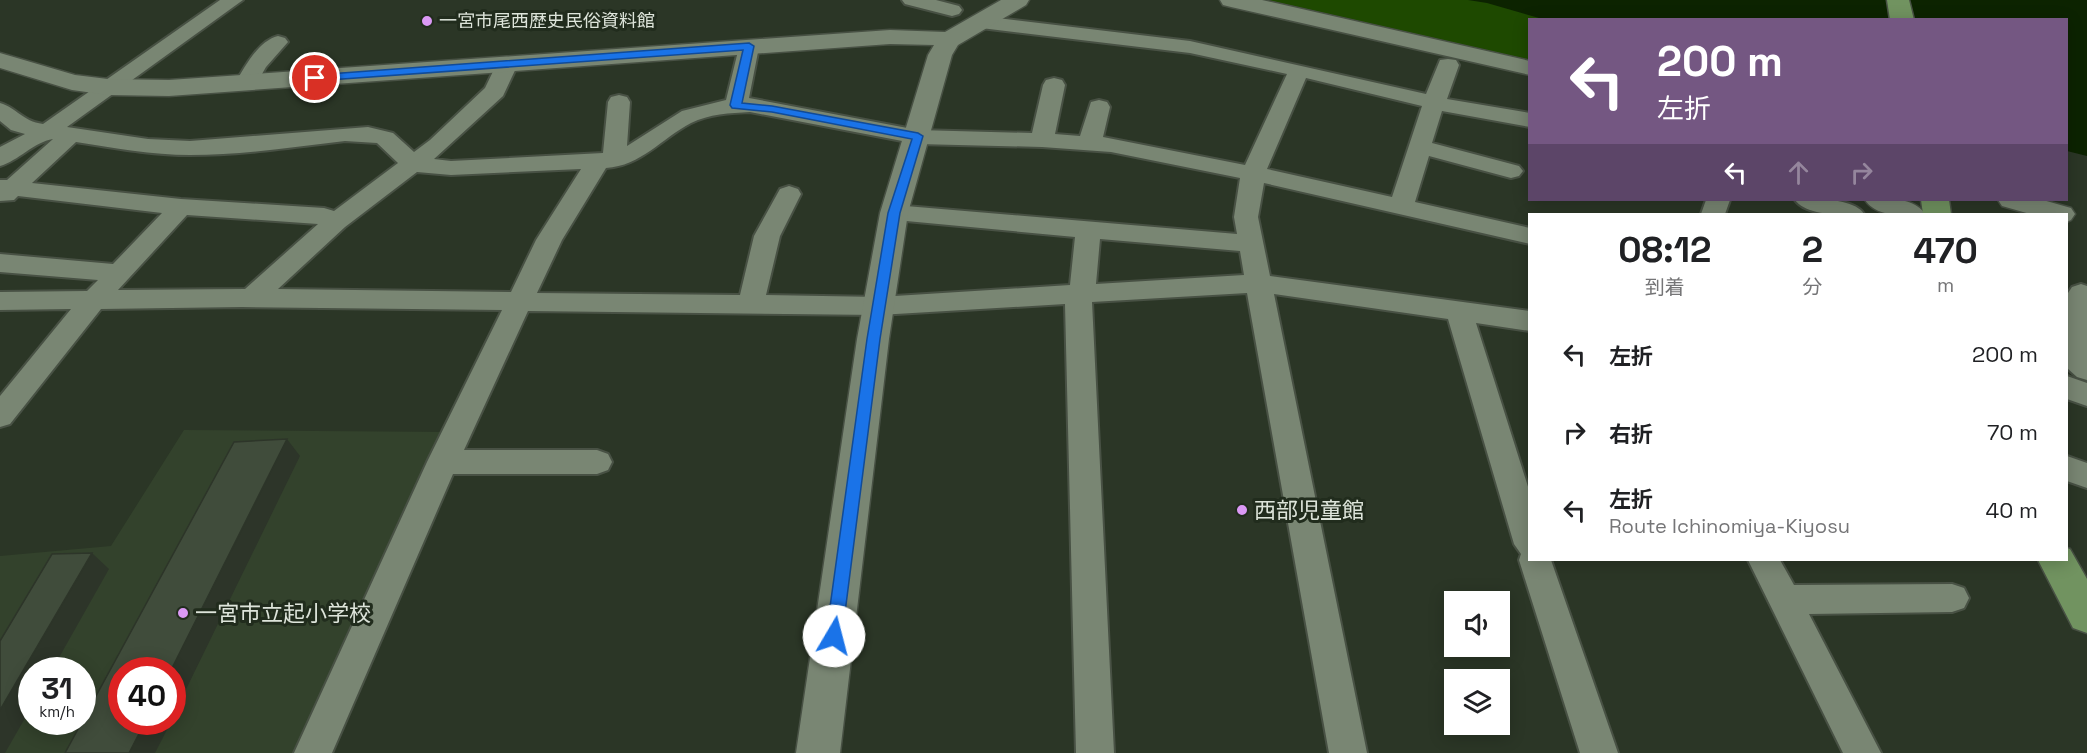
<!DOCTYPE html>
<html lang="ja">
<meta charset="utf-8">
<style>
body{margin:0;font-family:"Space Grotesk","Noto Sans JP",sans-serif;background:#f6f6f6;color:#202124;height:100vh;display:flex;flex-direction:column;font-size:22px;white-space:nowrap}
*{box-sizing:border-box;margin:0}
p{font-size:20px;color:#757577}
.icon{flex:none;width:33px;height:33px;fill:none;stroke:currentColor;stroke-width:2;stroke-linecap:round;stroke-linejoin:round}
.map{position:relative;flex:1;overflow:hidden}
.panel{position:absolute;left:1528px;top:213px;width:540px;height:348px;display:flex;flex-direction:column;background:#fff;border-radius:0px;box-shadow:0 3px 15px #0003}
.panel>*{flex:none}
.hud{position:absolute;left:1528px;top:18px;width:540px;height:183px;border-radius:0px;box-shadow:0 3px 15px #0003;background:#745782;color:#fff;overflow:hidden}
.controls{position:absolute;left:1444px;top:591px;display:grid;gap:12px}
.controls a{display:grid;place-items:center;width:66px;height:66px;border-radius:0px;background:#fff;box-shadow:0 3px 15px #0003;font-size:30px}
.speed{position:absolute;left:18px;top:657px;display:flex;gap:12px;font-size:30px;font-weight:700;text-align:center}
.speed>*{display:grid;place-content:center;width:78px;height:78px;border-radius:50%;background:#fff;box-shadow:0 3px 15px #0003;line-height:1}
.speed small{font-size:15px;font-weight:400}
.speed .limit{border:9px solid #d22;background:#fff;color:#111}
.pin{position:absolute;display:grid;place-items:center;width:51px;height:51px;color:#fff;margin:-26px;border:3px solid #fff;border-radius:50%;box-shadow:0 2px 6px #0007}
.me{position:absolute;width:66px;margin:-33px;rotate:8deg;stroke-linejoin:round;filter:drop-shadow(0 0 4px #0008)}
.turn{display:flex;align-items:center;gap:21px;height:126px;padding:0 30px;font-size:27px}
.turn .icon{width:78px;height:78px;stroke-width:2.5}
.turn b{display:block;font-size:42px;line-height:51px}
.lanes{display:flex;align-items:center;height:57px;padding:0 30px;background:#0003;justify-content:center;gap:30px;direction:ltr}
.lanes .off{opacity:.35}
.eta{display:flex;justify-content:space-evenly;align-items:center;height:102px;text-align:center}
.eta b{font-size:36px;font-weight:700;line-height:42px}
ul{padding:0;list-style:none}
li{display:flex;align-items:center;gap:18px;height:78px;padding:0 30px}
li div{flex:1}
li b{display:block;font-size:22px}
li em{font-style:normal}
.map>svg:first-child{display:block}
.built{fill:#33422c;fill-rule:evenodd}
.green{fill:#1e4900}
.water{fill:#0c2300}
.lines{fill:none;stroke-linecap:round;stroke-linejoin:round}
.street-casing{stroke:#485144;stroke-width:4}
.secondary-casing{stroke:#485144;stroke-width:3}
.primary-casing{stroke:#485144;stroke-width:3}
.street{fill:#798673;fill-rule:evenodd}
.secondary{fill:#798673;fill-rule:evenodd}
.primary{fill:#719360;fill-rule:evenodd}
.shaded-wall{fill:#2d3529}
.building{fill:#404c3b;stroke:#2d3529;stroke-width:1.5}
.route{fill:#1a73e8;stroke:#114b97;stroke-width:1.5}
.poi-dot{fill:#db99f5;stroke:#212c1d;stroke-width:2}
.labels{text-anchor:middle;stroke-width:6;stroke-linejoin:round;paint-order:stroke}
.far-poi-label{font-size:18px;fill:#dde4da;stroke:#212c1d;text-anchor:start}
.poi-label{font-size:22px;fill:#dde4da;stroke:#212c1d;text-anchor:start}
</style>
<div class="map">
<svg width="2087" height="753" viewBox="0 0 2087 753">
<rect width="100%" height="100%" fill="#2b3626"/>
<path class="built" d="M184 430 447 432 302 753H0V556L111 546ZM32 670H82V722H32ZM122 670H172V722H122Z"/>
<polygon class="green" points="1268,0 1496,0 1567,19 1530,20 1530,60"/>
<polygon class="water" points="1468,0 2087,0 2087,156 2067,151 2067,20 1546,20 1487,3"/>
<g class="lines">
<defs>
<g id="street">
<path d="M220 0H243L67 127 148 139 190 141 368 127 393 133 414 152 430 140 485 88 499 59 507 58 515 59 518 64 503 96 434 159 451 161 603 153 608 102 611 97 619 95 627 97 630 102 627 146 682 111 726 100 739 47 742 43 749 41 756 43 759 47 749 98 918 130 1032 133 1043 85 1046 80 1054 78 1062 80 1065 85 1055 134 1080 136 1091 102 1099 100 1107 102 1110 107 1103 137 1245 165 1287 74 1190 53 981 28 974 26 971 22 974 18 981 16 1190 41 1426 94 1440 60 1448 59 1456 60 1459 65 1447 99 1530 113V127L1442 111 1432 143 1519 166 1523 171 1519 176 1511 178 1429 156 1415 202 1530 228V244L1264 183 1258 217 1270 276 1530 311V331L1476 323 1530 493V560H1551L1618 753H1580L1519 560 1521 554 1514 544 1448 319 1274 294 1367 753H1329L1247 293 1092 302 1114 753H1076L1065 304 879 315 528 311 464 450H597L608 454 612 462 608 470 597 474H453L332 753H294L427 462 502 310 242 307 101 309 10 424 0 427V396L71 309 0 310V292L87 291 98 280 0 272V254L113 264 162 213 18 196 14 200 0 201V180H7L53 139C34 142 18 161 0 166V147L25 134 11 130 0 121V103C17 108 22 121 43 124ZM1306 78 1422 106 1392 197 1267 169ZM750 112 918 144 1042 147 1111 152 1240 178 1234 217 1237 234 894 205 885 207 882 213 885 219 1075 237 1070 285 879 297 766 295 780 236 801 194 798 189 789 186 780 189 754 236 740 295 537 293 562 240 606 168C641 166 662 138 691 123 709 114 730 113 750 112ZM345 141 377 143 398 163 334 211 324 208 181 199 32 183 76 142C114 148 152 155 190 155 242 155 294 147 345 141ZM581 169 536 240 511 292 278 289 345 227 417 172 451 175ZM187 215 318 224 245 289 118 290ZM1100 239 1240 251 1244 275 1096 284Z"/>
<polygon points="902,0 936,0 959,6 962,10 959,14 952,16 905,4"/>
<path d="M278 36 285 38 288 42 266 67 254 88 246 90 238 88 235 83C245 67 258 41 278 36Z"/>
<polygon points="1706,200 1730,200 1725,214 1701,214"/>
<path d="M1795 200C1812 198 1854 198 1864 214 1847 216 1806 216 1795 200Z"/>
<polygon points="2081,284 2087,286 2087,380 2077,377 2067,368 2068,293 2072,287"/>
<polygon points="2067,376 2087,383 2087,406 2067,399"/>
<polygon points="2067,456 2087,463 2087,488 2067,481"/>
<polygon points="1748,560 1780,560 1794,585 1952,584 1964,588 1969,598 1964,608 1952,612 1809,614 1881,753 1843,753"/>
</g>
<g id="secondary">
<polygon points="1001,0 1029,0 1026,5 958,45 952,55 908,213 889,339 840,753 796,753 857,339 880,213 928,55 934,45 890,44 169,96 108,95 72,90 0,68 0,53 75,75 108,79 169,80 890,30 945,32"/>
<polygon points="1220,0 1262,0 1530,61 1530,75 1231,7 1223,5"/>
<path d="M1865 200C1884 198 1913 196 1925 214 1906 216 1877 218 1865 200Z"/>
<polygon points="1998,200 2043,200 2071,208 2075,214 2071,220 2067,222 2067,214 2030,214 2002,206"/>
</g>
<g id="primary">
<polygon points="1887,0 1909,0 1914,20 1890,20"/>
<polygon points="1921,200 1949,200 1951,214 1923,214"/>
<polygon points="2067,548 2070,549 2087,579 2087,633 2073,628 2038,560 2067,560"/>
</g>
</defs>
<use href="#street" class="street-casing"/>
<use href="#secondary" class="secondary-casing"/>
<use href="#primary" class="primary-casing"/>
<use href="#street" class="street"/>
<use href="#secondary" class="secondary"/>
<use href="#primary" class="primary"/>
</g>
<g class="shaded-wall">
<polygon points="287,439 300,456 172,718 172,670 171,670"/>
<polygon points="92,553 109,569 52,670 32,670 32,706 5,753 0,753 0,710"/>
<polygon points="145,722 171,722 155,753 129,753"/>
</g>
<g class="building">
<polygon points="287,439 171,670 122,670 122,722 145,722 129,753 65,753 234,442"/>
<polygon points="92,553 0,710 0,641 52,554"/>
</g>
<polygon class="route" points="749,43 754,46 742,103 772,106 918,133 923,136 900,213 880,339 842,636 840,641 834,643 828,641 826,636 867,339 888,213 912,139 772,112 732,108 730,105 743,50 315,81 310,78 315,75"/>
<g class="poi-dot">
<circle cx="427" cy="21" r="6"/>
<circle cx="1242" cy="510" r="6"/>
<circle cx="183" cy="613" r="6"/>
</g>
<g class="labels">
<g class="far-poi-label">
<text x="439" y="27">一宮市尾西歴史民俗資料館</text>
</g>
<g class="poi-label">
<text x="1254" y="518">西部児童館</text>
<text x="195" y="621">一宮市立起小学校</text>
</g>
</g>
</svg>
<div class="controls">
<a><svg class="icon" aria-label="sound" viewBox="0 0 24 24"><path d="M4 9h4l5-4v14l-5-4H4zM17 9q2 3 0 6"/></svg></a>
<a><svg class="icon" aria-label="layers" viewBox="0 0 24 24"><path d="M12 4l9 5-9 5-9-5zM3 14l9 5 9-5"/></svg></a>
</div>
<div class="speed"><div>31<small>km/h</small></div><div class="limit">40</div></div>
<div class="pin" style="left:315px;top:78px;background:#d93025"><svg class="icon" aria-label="arrive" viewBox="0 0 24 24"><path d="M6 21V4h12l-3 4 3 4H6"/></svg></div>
<svg class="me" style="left:834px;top:636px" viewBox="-20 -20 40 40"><circle r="19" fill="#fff"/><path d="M0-13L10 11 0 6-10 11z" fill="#1a73e8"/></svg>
<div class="hud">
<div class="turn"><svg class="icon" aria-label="left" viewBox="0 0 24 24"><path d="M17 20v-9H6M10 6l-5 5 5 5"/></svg><div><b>200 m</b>左折</div></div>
<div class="lanes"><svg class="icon" aria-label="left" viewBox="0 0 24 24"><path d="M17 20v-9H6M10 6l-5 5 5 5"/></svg><svg class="icon off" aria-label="ahead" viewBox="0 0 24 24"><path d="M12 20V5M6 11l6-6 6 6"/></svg><svg class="icon off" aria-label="right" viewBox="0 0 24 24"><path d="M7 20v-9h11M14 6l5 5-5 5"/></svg></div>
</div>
<section class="panel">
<div class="eta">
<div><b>08:12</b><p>到着</p></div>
<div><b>2</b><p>分</p></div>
<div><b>470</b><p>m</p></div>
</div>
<ul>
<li><svg class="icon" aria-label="left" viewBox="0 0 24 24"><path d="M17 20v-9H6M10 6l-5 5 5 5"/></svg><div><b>左折</b></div><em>200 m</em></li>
<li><svg class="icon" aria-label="right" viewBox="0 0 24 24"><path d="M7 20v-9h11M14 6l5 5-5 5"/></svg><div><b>右折</b></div><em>70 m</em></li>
<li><svg class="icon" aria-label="left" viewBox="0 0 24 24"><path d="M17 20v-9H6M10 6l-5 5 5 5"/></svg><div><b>左折</b><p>Route Ichinomiya-Kiyosu</p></div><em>40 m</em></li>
</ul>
</section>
</div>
